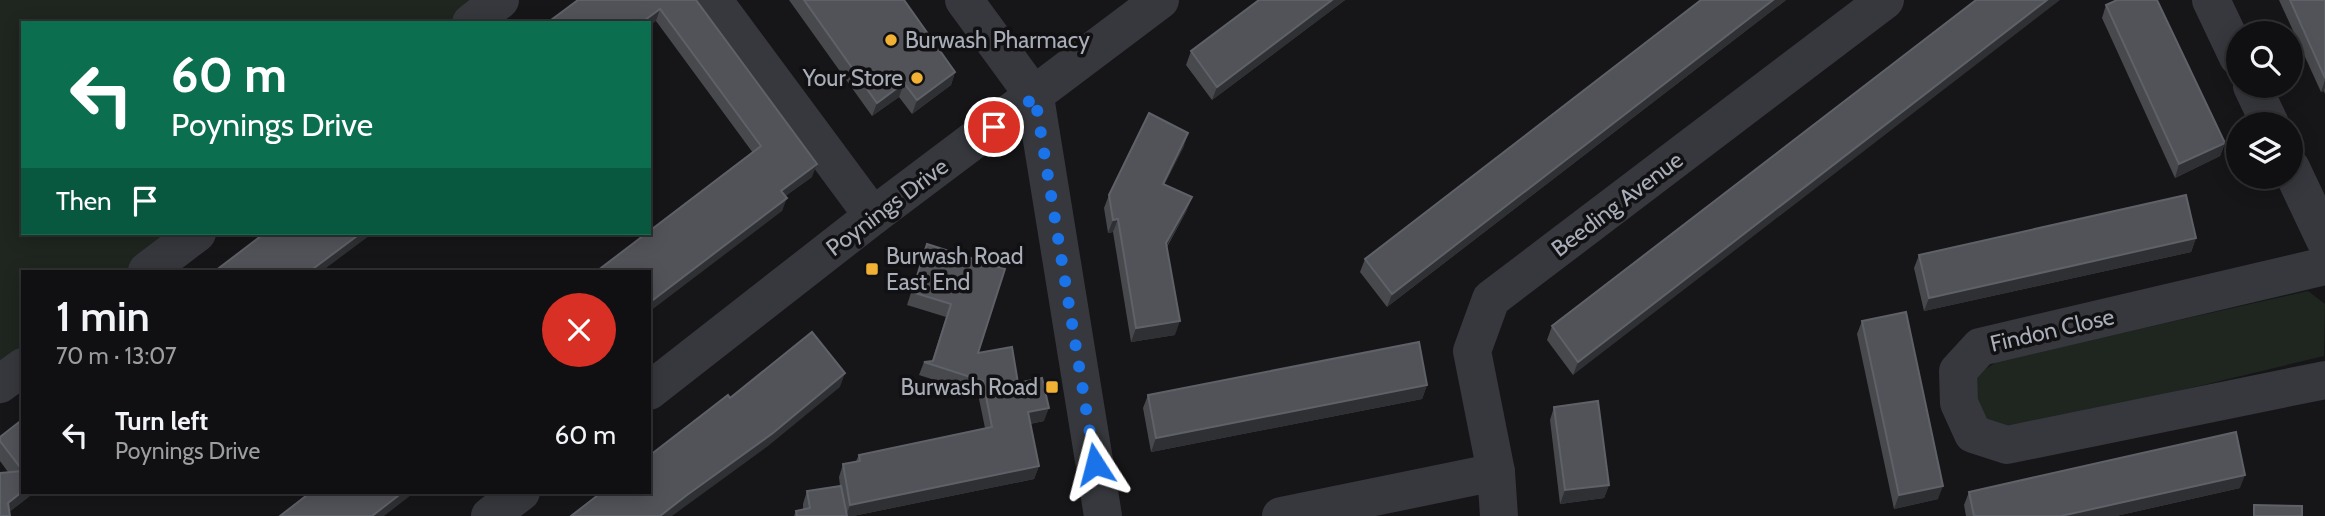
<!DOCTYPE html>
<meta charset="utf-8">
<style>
body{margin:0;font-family:Cabin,sans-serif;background:#1e1e20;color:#f1f3f6;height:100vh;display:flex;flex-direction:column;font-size:26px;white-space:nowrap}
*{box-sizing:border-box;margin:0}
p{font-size:23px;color:#9c9d9f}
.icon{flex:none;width:38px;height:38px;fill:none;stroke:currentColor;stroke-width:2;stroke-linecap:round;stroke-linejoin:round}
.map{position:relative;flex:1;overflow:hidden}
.details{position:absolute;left:21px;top:270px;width:630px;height:224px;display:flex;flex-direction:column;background:#101012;border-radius:0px;box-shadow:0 4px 18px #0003,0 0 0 2px #303032}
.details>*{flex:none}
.guide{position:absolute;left:21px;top:21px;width:630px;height:214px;border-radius:0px;box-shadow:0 4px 18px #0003,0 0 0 2px #303032;background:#0b6e4f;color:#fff;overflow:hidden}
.tools{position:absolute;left:2226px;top:21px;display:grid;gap:14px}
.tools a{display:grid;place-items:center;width:77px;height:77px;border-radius:50%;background:#101012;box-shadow:0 4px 18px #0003,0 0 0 2px #303032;font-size:35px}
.pin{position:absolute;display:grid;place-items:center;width:60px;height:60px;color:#fff;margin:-30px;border:4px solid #fff;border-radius:50%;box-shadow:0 2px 7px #0007}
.me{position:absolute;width:77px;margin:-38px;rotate:351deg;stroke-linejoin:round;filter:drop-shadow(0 0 5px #0008)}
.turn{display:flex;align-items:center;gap:24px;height:147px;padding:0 35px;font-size:32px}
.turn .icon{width:91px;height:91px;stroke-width:2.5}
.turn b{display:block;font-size:49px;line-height:60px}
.then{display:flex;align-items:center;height:66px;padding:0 35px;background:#0003;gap:14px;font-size:26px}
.round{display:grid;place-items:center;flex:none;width:74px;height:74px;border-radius:37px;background:#1e1e20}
.headline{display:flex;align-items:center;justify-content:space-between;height:119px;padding:0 35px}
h1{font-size:42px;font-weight:600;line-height:52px}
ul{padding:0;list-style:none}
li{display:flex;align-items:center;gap:21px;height:91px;padding:0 35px}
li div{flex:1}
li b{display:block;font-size:26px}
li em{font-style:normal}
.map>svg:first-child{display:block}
.green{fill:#1e261f}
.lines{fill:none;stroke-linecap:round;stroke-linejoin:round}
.minor{stroke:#37383d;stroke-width:38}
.wall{fill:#47494d}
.shaded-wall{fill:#2f3033}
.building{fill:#525359;stroke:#5f6168;stroke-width:2}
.route{stroke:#1a73e8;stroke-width:12;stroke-dasharray:0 21.6}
.poi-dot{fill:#f2b134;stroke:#111113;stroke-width:2.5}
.labels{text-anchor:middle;stroke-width:7;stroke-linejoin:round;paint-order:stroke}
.poi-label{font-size:23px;fill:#a8adb8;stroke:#111113;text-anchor:start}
.street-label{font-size:23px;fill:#a8adb8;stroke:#111113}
</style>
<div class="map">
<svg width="2325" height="516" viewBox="0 0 2325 516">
<rect width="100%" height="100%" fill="#161618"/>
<g class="green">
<polygon points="0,0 516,0 487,23 23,23 23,233 219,233 170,271 23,271 23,387 0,404"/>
<polygon points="2308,291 2325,304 2324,356 2007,432 1982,422 1970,379 1998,361"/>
</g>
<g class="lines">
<g class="minor">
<polyline points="713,0 873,216"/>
<polyline points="964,0 1035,97 1103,516"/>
<polyline points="2211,0 2238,57"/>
<polyline points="471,23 500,0"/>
<polyline points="2252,86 2270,124"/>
<polyline points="2291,168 2325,240"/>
<polyline points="2325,266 1980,347 1958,371 1959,403 1973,434 2007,445 2325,380"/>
<polyline points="147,271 197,233"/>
<polyline points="0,384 23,367"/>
<polyline points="649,391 873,216 1160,0"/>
<polyline points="490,516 521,492"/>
<polyline points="1281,516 1496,472"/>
<polyline points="1499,516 1496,472 1472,351 1491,299 1885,0"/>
</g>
</g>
<g class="wall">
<polygon points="696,0 812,177 785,196 782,211 753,153 656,21 547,23"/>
<polygon points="789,0 904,0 955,72 951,85 912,114 899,97 872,116"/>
<polygon points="1259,0 1345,0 1212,100 1186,65 1191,51"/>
<polygon points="1701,0 1786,0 1387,307 1360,272 1365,259"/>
<polygon points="1976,0 1573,375 1547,340 1552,326"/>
<polygon points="2279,0 2325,0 2325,94 2324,91 2321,92"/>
<polygon points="2106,5 2225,143 2220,156 2175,178 2102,18"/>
<polygon points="1184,146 1164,185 1187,210 1167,247 1175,335 1131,342 1113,232 1108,233 1104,208 1109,195"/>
<polygon points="2196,238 2191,252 1924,311 1914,268 1919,255"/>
<polygon points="927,244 978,353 1018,383 1044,421 1030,424 1039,466 1034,479 853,516 794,516 796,511 803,509 803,504 807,491 840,486 839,477 843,464 856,461 859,455 985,428 978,394 919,375 924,362 932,361 946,317 907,305"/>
<polygon points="1862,321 1938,499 1894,509 1857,334"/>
<polygon points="1427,385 1422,399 1151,452 1143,408 1148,395"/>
<polygon points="1554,407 1609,485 1604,498 1560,504 1550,420"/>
<polygon points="23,419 23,492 35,492 9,512 8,472 0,461 0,437"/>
<polygon points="2240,488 2116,516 1966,516 1964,505 1969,492"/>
</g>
<g class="shaded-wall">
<polygon points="1332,0 1345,0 1212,100 1217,87"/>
<polygon points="1773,0 1786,0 1387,307 1392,294"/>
<polygon points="2047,0 2060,0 1573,375 1578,362"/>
<polygon points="660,9 656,21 649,26 649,23 641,23"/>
<polygon points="955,72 951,85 912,114 917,100"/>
<polygon points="2325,80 2325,87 2324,91 2321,92"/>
<polygon points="904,83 899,97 872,116 877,103"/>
<polygon points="1188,133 1184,146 1158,197 1163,184"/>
<polygon points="2225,143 2220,156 2175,178 2179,164"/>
<polygon points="817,164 812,177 776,203 781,191"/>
<polygon points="1192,197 1187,210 1161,256 1166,243"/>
<polygon points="787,198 782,211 649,312 649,303"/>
<polygon points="1118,219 1113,232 1108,233 1113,220"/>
<polygon points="361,233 373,233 322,271 310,271"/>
<polygon points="2196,238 2191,252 1924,311 1929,298"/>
<polygon points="1180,321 1175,335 1131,342 1136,328"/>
<polygon points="845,373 840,387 768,446 672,516 660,516"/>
<polygon points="1427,385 1422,399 1151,452 1156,438"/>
<polygon points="1049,408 1044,421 1023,425 1028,412"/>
<polygon points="1039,466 1034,479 853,516 846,516 850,505"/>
<polygon points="2245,475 2240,488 2116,516 2061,516"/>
<polygon points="1609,485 1604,498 1560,504 1565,490"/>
<polygon points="1943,486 1938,499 1894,509 1899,495"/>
<polygon points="23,491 35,492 4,516 8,503"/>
<polygon points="403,492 415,492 384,516 372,516"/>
</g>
<g class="building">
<polygon points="578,0 696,0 817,164 781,191 787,198 649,303 649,271 597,271 761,146 660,9 641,23 547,23"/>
<polygon points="804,0 904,0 955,72 917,100 904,83 877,103"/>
<polygon points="1259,0 1332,0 1217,87 1191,51"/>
<polygon points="1701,0 1773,0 1392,294 1365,259"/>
<polygon points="1976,0 2047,0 1578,362 1552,326"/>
<polygon points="2117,0 2157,0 2225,143 2179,164 2106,5"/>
<polygon points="2290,0 2325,0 2325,78"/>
<polygon points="1149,113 1188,133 1163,184 1192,197 1166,243 1180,321 1136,328 1118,219 1113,220 1109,195"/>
<polygon points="2186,195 2196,238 1929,298 1919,255"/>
<polygon points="265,233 361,233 310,271 215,271"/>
<polygon points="927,244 1005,269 978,353 1012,347 1018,383 1042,378 1049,408 1028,412 1039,466 850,505 843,464 860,461 859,455 992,427 983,381 924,362 933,361 951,304 912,292"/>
<polygon points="1906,312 1943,486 1899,495 1862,321"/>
<polygon points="812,332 845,373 773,433 687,495 660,516 571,516 602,492 649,492 649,456 728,395 730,398"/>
<polygon points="1419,342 1427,385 1156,438 1148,395"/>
<polygon points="1598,401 1609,485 1565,490 1554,407"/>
<polygon points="23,419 23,491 8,503 10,516 0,516 0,473 23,471 0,441 0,437"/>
<polygon points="2236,432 2245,475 2061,516 1974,516 1969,492"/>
<polygon points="841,486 847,516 797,516 796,511 810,508 807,491"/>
<polygon points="311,492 403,492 372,516 280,516"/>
<polygon points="2254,505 2302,506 2302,516 2254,516"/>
</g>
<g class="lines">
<polyline class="route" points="994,127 1035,97 1095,464"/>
</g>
<g class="poi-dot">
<circle cx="891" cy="40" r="7"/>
<circle cx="917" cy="78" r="7"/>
<rect x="865" y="262" width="14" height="14" rx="3.5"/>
<rect x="1045" y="380" width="14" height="14" rx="3.5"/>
</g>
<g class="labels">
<g class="poi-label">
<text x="905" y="48">Burwash Pharmacy</text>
<text x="903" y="86" text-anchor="end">Your Store</text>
<text x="886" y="264">Burwash Road<tspan x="886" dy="26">East End</tspan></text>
<text x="1038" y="395" text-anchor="end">Burwash Road</text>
</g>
<g class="street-label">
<text transform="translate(1617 204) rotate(-37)" y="8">Beeding Avenue</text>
<text transform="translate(887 207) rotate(-37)" y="8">Poynings Drive</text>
<text transform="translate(2052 330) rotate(-13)" y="8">Findon Close</text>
</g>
</g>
</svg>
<div class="tools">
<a><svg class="icon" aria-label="search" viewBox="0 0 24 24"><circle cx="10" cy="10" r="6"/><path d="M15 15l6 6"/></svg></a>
<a><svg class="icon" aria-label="layers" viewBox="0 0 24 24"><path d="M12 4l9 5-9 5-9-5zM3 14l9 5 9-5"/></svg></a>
</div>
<div class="pin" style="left:994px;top:127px;background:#d93025"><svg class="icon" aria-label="arrive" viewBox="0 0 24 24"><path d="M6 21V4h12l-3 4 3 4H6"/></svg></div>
<svg class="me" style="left:1095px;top:464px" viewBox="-20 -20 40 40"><path d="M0-17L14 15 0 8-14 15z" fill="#1a73e8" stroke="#fff" stroke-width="4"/></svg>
<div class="guide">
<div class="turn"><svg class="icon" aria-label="left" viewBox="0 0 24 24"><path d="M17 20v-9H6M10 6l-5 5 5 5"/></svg><div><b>60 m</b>Poynings Drive</div></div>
<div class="then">Then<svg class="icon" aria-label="arrive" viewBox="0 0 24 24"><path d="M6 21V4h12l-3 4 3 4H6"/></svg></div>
</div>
<section class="details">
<div class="headline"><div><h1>1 min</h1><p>70 m · 13:07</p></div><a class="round" style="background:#d93025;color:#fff"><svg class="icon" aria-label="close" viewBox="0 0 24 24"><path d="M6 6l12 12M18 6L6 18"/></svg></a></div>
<ul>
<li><svg class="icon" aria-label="left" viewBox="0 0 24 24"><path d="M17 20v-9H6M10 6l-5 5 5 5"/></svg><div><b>Turn left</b><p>Poynings Drive</p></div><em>60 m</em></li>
</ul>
</section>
</div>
